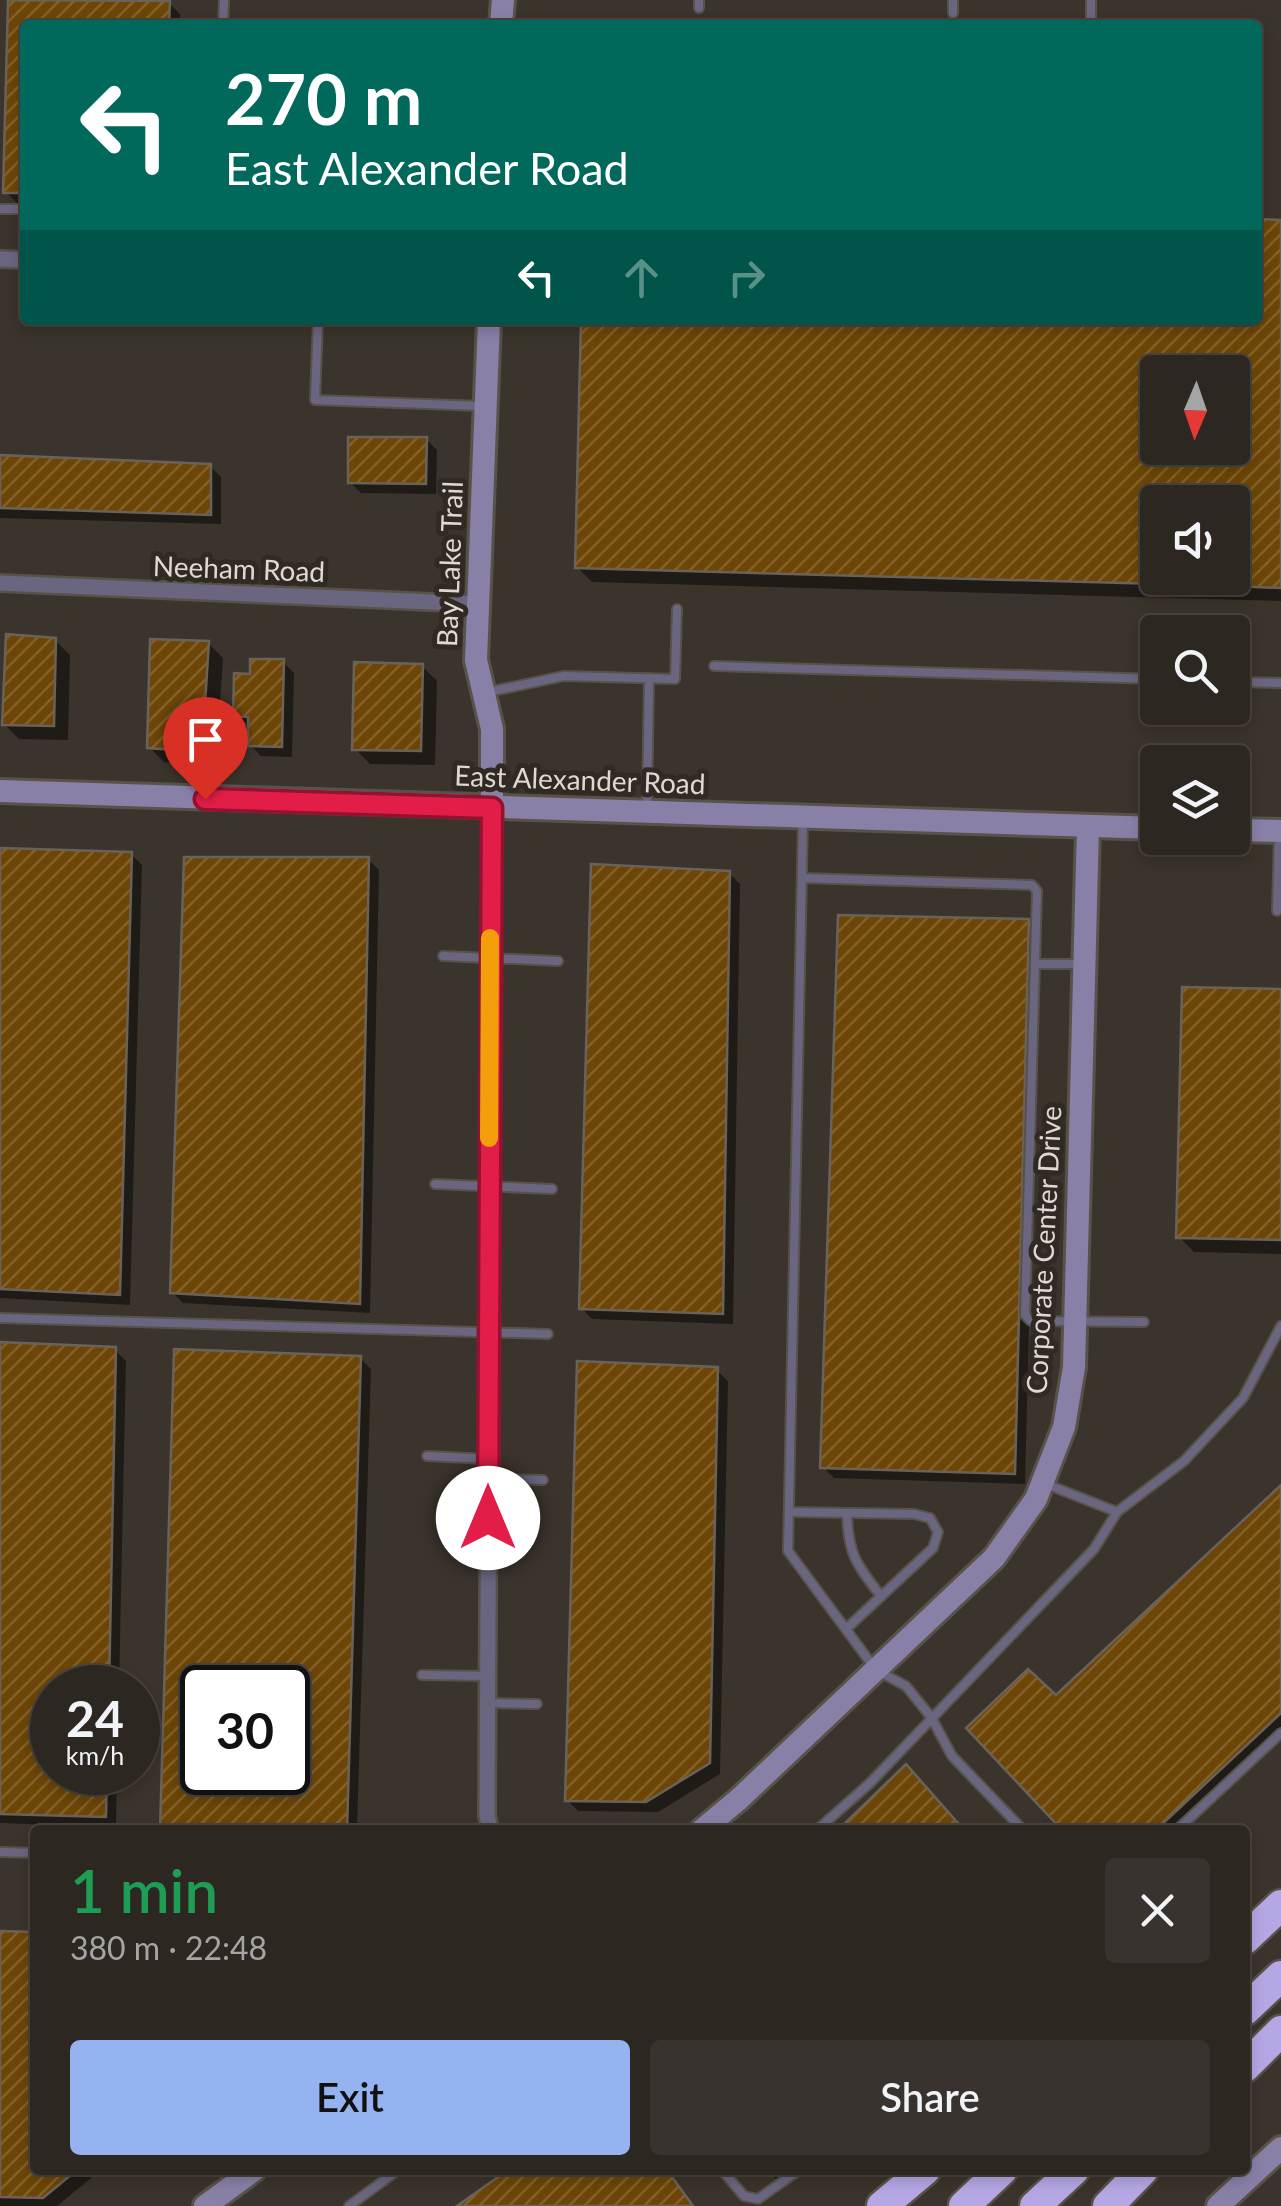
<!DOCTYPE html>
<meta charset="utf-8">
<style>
body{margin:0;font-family:Lato,sans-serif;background:#38332e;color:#f1f3f6;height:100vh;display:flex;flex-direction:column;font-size:38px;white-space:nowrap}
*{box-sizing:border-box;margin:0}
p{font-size:32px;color:#a6a5a5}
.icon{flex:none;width:55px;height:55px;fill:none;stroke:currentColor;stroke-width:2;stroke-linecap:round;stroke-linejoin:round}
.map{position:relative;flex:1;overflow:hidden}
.sheet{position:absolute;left:30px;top:1825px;width:1220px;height:350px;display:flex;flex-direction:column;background:#2c2721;border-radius:10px;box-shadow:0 5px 15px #0003,0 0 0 2px #48443f}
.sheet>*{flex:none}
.top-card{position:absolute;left:20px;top:20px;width:1242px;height:305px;border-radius:10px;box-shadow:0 5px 15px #0003,0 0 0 2px #48443f;background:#00695c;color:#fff;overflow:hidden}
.needle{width:65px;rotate:182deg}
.fabs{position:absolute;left:1140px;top:355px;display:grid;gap:20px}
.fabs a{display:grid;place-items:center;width:110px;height:110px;border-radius:10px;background:#2c2721;box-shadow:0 5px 15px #0003,0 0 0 2px #48443f;font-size:50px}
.speed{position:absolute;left:30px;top:1665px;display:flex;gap:20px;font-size:50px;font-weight:700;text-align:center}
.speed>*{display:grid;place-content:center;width:130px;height:130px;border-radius:50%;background:#2c2721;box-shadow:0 5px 15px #0003,0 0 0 2px #48443f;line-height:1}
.speed small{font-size:25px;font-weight:400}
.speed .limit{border:5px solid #111;border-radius:15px;background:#fff;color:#111}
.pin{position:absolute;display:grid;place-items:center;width:85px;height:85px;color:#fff;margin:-102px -42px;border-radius:50% 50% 50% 0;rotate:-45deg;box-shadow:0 0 10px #0007}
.pin .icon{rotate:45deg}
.me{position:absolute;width:110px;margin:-55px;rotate:0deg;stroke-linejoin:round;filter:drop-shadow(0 0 8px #0008)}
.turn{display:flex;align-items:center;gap:35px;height:210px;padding:0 40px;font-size:45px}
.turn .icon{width:130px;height:130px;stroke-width:2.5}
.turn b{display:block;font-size:70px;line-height:85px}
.lanes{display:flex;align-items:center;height:95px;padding:0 40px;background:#0003;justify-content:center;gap:50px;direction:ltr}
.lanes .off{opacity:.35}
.round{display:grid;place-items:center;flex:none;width:105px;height:105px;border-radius:10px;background:#38332e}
.head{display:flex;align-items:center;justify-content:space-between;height:170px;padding:0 40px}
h1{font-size:60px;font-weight:600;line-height:75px;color:#1e9e55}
.action{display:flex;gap:20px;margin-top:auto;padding:20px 40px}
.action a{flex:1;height:115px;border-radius:10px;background:#95b2f1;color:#111;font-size:40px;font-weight:600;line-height:115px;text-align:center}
.action a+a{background:#38332e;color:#f1f3f6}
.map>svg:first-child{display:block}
.shadow{fill:#0007;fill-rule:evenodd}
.building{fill:url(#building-hatch);stroke:#6a625a;stroke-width:2.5;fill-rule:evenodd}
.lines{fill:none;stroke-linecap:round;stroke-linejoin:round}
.lane-casing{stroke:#58524a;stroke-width:12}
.street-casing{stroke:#58524a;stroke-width:20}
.secondary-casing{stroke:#58524a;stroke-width:28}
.highway-casing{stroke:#58524a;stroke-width:35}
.lane{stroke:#6b667f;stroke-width:8}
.street{stroke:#6b667f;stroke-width:15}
.secondary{stroke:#8980a8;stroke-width:22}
.highway{stroke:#b5a7e4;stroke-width:30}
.route-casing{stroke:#92132f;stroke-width:25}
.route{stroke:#e11d48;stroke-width:18}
.slow{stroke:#f59e0b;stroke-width:18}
.labels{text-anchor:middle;stroke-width:10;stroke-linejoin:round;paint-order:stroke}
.street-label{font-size:28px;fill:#ded9d4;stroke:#302a22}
</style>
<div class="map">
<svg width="1281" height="2206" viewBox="0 0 1281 2206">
<defs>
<pattern id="building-hatch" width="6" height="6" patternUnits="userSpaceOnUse" patternTransform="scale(2.5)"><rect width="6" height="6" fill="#6d4607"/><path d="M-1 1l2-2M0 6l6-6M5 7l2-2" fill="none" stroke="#81602a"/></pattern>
</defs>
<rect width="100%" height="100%" fill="#3b342c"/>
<g class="shadow">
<polygon points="11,0 169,3 180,14 180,25 25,25 25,203 17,203 6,192"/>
<path d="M1258 222H1281V601L592 582 577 567 584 320H1258ZM1158 372H1232V448H1158ZM1158 502H1232V578H1158Z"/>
<polygon points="426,439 437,450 436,494 361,493 350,482"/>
<polygon points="0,457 210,466 221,477 221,524 0,518"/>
<polygon points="55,640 70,655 68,740 19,739 4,724"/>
<polygon points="208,643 223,658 216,766 164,762 149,747"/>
<polygon points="283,662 294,673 292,757 261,756 250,745 250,726 236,715 252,676"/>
<polygon points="422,666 437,681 435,765 370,764 355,749"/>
<polygon points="0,851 131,854 142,865 130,1305 0,1298"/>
<polygon points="368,859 379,870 370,1313 183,1303 172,1292"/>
<polygon points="729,873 740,884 733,1324 592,1319 581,1308"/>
<polygon points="1028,922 1039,933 1025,1484 834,1478 823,1467"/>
<polygon points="1281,991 1281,1254 1194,1252 1179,1237"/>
<polygon points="0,1345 115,1350 126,1361 119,1688 52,1688 52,1772 117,1772 116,1827 0,1823"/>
<path d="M176 1352 360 1358 371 1369 357 1830H163ZM202 1688H288V1772H202Z"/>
<polygon points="716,1370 728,1381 720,1774 658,1812 578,1811 567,1800"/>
<polygon points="1281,1489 1281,1734 1178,1830 1065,1830 1056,1698"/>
<polygon points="0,1933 35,1935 35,2170 101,2170 57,2206 0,2206"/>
<polygon points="767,2170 803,2170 784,2188"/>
</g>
<g class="building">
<polygon points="8,0 170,1 169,25 25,25 25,193 3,193"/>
<path d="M1258 219 1281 220V588L1232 586V502H1158V584L575 568 581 320H1258ZM1158 372H1232V448H1158Z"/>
<polygon points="348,437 427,437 426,484 348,483"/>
<polygon points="0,455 211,464 211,515 0,508"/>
<polygon points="6,634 56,638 54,726 2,725"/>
<polygon points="150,639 209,641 202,752 147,748"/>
<polygon points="250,659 284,659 282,747 248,746 248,717 233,716 234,673 250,674"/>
<polygon points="354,662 423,664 421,751 352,750"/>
<polygon points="0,848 132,852 120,1295 0,1289"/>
<polygon points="184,857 369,857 360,1304 170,1293"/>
<polygon points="591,864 730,871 723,1314 579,1309"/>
<polygon points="838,915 1029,919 1015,1474 820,1468"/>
<polygon points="1182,987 1281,989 1281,1240 1176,1238"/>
<polygon points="0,1342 116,1347 109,1688 52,1688 52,1772 107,1772 106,1817 0,1814"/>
<path d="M174 1349 361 1356 347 1830H160ZM202 1688H288V1772H202Z"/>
<polygon points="577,1361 718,1367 710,1763 646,1802 565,1801"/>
<polygon points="1281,1485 1281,1713 1156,1830 1062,1830 966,1728 1028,1669 1056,1695"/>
<polygon points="906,1764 964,1830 838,1830"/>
<polygon points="0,1931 35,1932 35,2170 77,2170 43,2198 0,2197"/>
<polygon points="508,2170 667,2170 693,2206 457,2206"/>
</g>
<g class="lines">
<defs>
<g id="lane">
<polyline points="699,8 699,0"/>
<polyline points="953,13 953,0"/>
<polyline points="1091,17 1091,0"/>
<polyline points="223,25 224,0"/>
<polyline points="0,209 25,209"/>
<polyline points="318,320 315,400 481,406"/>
<polyline points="714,666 1158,679"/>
<polyline points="1232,682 1281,683"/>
<polyline points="488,692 564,676 675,679 677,609"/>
<polyline points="1241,715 1242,682"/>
<polyline points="647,809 649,678"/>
<polyline points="803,821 788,1551 876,1670 906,1686 931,1717 952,1756 1023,1830"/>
<polyline points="802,878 1032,885 1037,891 1025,1315 1031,1321 1144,1322"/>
<polyline points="1277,911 1279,836"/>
<polyline points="443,956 558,961"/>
<polyline points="1036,964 1082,964"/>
<polyline points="435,1184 552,1189"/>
<polyline points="0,1318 548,1334"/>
<polyline points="427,1456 488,1459"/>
<polyline points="488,1479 543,1480"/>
<polyline points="789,1512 914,1514 930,1518 938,1532 933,1548 846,1629"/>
<polyline points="1117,1512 1184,1461 1243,1398 1281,1326"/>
<path d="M847 1513C848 1554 856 1564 881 1596"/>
<polyline points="422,1675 487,1676"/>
<polyline points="487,1703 537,1704"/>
<polyline points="817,1830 870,1783 1094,1549 1117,1512 1046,1484"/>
<polyline points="1177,1830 1281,1733"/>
<polyline points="0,1852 35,1853"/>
<polyline points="722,2170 744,2196 758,2199 799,2170"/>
<polyline points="349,2206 398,2170"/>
</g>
<g id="street">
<polyline points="0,259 25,260"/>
<polyline points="0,583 477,604"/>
<polyline points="490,1830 487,1815 492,808"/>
</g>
<g id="secondary">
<polyline points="501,25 503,0"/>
<polyline points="489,320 476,660 492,729 492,808"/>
<polyline points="0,791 1158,828"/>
<polyline points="1232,830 1281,831"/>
<polyline points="702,1830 738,1800 994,1558 1036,1499 1064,1427 1074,1367 1088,826"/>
<polyline points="205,2206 254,2170"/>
<polyline points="1218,2206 1281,2148"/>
</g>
<g id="highway">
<polyline points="1245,1939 1281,1905"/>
<polyline points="1245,2010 1281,1976"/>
<polyline points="1245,2067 1281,2031"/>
<polyline points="882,2206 925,2170"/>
<polyline points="964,2206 1002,2170"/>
<polyline points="1035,2206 1074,2170"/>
<polyline points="1108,2206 1143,2170"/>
</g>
</defs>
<use href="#lane" class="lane-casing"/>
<use href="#street" class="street-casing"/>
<use href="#secondary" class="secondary-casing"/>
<use href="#highway" class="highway-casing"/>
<use href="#lane" class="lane"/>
<use href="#street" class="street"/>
<use href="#secondary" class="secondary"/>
<use href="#highway" class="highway"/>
</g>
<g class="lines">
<defs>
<polyline id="route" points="205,799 492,808 488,1518"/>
</defs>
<use href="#route" class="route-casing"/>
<use href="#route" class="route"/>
<polyline class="slow" points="489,1138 490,938"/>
</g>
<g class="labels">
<g class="street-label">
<text transform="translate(450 564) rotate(-88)" y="10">Bay Lake Trail</text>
<text transform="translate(239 569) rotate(2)" y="10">Neeham Road</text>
<text transform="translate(580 780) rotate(2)" y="10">East Alexander Road</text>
<text transform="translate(1044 1250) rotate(-87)" y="10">Corporate Center Drive</text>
</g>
</g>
</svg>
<div class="fabs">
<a><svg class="needle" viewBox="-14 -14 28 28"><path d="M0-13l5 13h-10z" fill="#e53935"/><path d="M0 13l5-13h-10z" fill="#a6a5a5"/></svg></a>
<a><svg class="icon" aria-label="sound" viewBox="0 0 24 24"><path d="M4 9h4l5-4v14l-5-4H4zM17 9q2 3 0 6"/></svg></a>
<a><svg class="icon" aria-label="search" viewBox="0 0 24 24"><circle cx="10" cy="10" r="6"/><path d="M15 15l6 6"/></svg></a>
<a><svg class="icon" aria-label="layers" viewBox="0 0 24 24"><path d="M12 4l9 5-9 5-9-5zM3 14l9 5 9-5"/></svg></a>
</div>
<div class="speed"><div>24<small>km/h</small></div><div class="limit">30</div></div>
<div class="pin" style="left:205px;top:799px;background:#d93025"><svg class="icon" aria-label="arrive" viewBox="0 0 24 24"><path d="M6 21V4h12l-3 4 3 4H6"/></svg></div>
<svg class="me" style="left:488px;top:1518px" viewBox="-20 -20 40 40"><circle r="19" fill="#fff"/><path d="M0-13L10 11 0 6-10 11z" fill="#e11d48"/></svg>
<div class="top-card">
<div class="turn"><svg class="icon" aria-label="left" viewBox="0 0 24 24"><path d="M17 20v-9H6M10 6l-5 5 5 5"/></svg><div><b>270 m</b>East Alexander Road</div></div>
<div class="lanes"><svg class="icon" aria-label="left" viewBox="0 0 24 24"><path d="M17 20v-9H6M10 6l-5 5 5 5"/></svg><svg class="icon off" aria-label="ahead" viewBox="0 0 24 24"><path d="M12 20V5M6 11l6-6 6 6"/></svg><svg class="icon off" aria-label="right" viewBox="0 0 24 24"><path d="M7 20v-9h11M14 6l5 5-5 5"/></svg></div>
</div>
<section class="sheet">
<div class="head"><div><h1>1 min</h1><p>380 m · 22:48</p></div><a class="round"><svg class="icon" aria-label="close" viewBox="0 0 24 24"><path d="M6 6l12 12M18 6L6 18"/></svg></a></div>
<div class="action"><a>Exit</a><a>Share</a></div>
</section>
</div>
